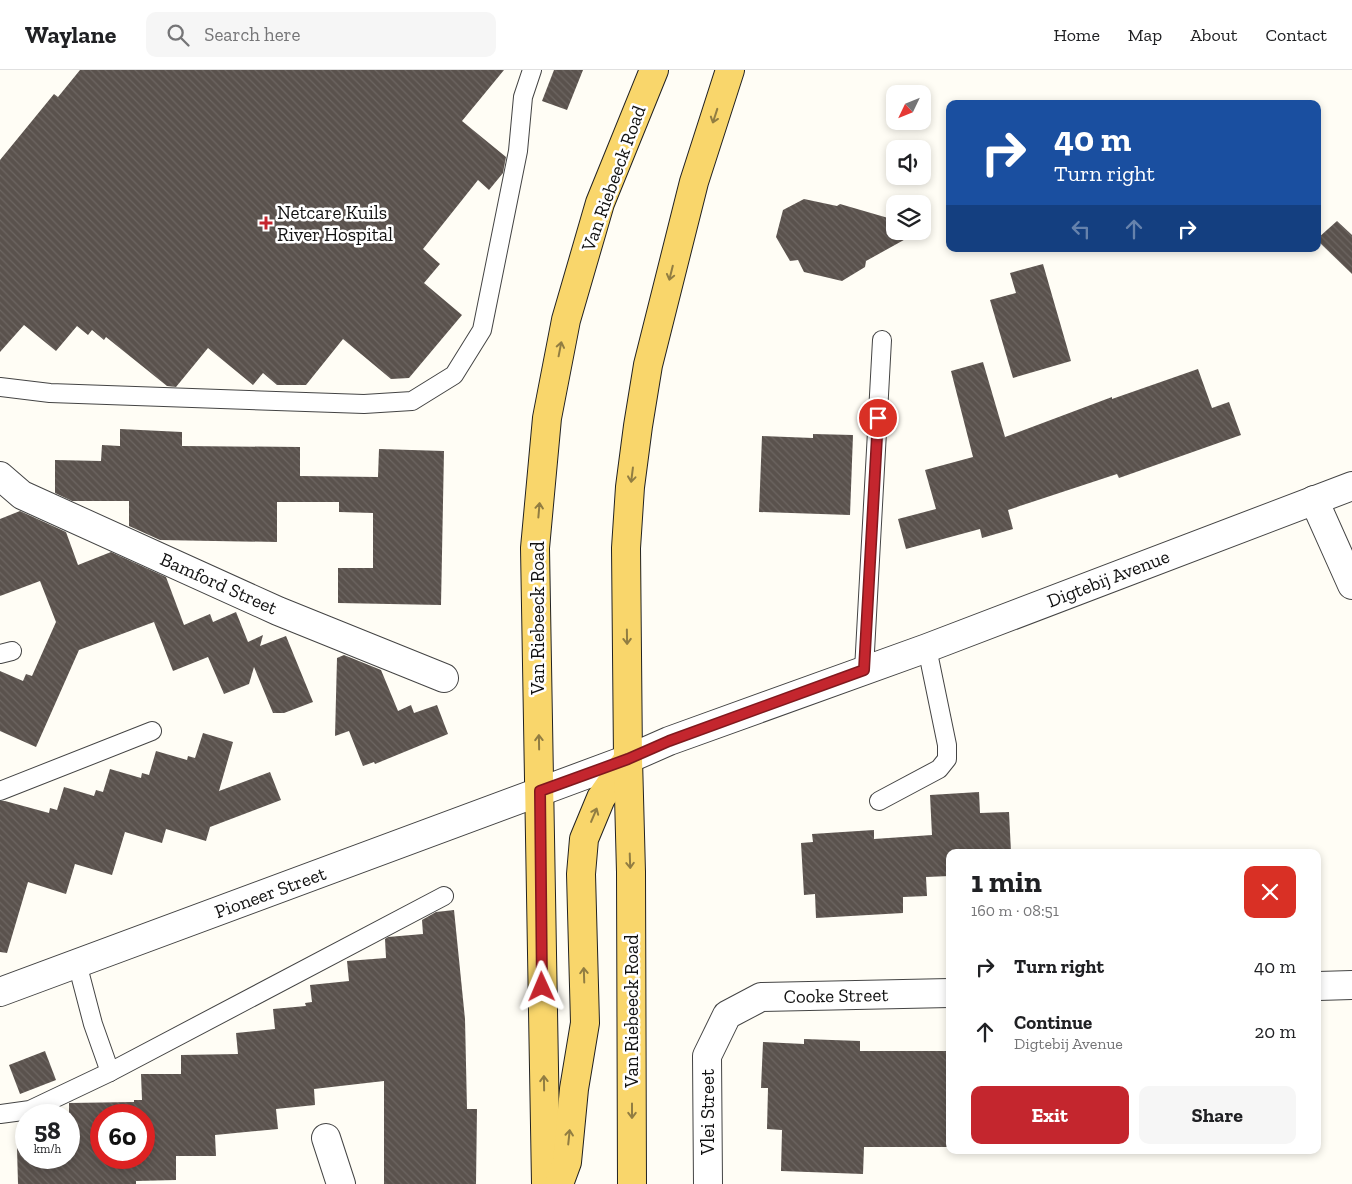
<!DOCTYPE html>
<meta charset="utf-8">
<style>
body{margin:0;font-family:"Zilla Slab",serif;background:#f6f6f6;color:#202124;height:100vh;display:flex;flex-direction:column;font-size:19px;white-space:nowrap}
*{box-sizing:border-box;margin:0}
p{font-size:16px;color:#757577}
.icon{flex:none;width:28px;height:28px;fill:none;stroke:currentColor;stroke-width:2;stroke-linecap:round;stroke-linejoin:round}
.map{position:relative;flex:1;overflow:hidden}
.panel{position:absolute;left:946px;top:779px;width:375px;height:305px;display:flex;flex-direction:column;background:#fff;border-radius:10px;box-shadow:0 2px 8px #0003}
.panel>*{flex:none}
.top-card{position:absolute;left:946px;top:30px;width:375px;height:152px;border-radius:10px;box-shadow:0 2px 8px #0003;background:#1a4fa0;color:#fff;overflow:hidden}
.needle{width:32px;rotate:227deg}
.controls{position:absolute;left:886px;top:15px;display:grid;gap:10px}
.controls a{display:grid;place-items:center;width:45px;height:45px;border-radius:10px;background:#fff;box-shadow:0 2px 8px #0003;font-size:25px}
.speed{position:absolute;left:15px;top:1034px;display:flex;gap:10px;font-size:25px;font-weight:700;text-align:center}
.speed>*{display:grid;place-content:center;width:65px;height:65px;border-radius:50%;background:#fff;box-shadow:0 2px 8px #0003;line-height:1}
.speed small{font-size:12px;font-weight:400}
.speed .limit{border:8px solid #d22;background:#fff;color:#111}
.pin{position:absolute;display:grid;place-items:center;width:42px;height:42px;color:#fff;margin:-21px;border:2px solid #fff;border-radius:50%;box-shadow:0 1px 5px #0007}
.me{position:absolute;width:55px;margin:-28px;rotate:359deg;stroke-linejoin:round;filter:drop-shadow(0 0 4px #0008)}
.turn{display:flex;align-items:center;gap:18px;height:105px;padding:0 25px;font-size:22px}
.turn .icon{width:65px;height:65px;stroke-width:2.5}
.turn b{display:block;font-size:35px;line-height:42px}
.lanes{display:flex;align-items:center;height:48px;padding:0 25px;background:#0003;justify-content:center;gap:25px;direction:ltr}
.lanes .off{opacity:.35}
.round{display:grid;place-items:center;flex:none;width:52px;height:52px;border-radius:10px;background:#f6f6f6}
.overview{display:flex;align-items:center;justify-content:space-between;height:85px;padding:0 25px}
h1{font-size:30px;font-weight:700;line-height:38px}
.button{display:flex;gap:10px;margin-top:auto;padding:10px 25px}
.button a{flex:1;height:58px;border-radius:10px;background:#c4262e;color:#fff;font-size:20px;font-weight:700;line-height:58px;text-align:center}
.button a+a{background:#f6f6f6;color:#202124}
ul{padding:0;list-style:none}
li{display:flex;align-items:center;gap:15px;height:65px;padding:0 25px}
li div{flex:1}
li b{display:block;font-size:19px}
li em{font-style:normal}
header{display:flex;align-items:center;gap:30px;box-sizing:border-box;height:70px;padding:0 25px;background:#fff;border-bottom:1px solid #e0e0e0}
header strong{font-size:24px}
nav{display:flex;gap:28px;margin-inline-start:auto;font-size:18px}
.search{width:350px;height:45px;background:#f6f6f6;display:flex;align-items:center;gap:12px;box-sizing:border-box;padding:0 18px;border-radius:10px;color:#757577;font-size:19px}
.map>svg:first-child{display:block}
.building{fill:url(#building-back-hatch);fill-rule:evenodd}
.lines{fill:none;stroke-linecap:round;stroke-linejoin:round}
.lane-casing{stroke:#444;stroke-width:20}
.street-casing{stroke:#444;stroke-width:30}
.primary-casing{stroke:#222;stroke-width:30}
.lane{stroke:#fff;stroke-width:18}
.street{stroke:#fff;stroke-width:28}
.primary{stroke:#f9d66b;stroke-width:28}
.oneway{stroke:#917d42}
.route-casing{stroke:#7f191e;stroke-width:12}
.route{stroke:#c4262e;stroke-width:9}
.poi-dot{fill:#c4262e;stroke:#fff;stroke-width:2}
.labels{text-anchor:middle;stroke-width:5;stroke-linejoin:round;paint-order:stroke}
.street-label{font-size:19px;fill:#111;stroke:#fff}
.poi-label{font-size:19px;fill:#111;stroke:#fff;text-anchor:start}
</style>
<header>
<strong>Waylane</strong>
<div class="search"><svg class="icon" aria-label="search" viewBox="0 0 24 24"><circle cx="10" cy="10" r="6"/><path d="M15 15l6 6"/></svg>Search here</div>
<nav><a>Home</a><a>Map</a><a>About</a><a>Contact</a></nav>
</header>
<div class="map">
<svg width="1352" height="1114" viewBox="0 0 1352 1114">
<defs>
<pattern id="building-back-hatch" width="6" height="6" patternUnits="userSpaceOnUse" patternTransform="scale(1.25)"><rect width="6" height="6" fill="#5a524d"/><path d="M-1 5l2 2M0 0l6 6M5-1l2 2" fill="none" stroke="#6d6662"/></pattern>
</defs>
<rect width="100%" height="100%" fill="#fffdf5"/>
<g class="building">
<polygon points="80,0 504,0 462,51 506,87 503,103 489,120 478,110 423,179 440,194 424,213 462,245 409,308 391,309 343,269 306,315 277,315 263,303 253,315 208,278 176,317 167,316 106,267 104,270 92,260 88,265 77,256 56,281 24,255 0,282 0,90 54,24 58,27"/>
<polygon points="554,0 583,0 567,40 542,31"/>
<polygon points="804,129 837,136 840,134 895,150 895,161 920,161 866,191 865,197 842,211 804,202 798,190 790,191 776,167 783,140"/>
<polygon points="1337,151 1352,165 1352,204 1318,171 1318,168"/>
<polygon points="1043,194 1071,291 1013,308 990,230 1016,223 1010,203"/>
<polygon points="983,292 1005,367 1112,327 1112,329 1198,299 1212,338 1229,332 1241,365 1119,408 1117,404 1008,440 1013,459 982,468 980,459 906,479 898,449 936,439 925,400 973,387 951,301"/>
<polygon points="120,359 182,362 182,376 300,377 300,406 378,407 379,379 444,381 441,535 338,533 338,498 373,498 373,443 339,442 339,432 277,432 277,472 160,470 129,456 129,431 72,431 55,423 55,390 101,391 102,375 120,376"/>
<polygon points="813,364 853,365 850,445 759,442 762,366 813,368"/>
<polygon points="20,441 66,462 78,495 111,482 166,507 184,555 210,544 213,552 236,542 248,572 263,565 260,576 286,566 313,632 284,643 273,643 254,597 249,614 224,624 208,587 173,601 154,552 79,580 36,677 0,661 0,601 23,611 26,604 32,606 56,552 40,511 0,526 0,449"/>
<polygon points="344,585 381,600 398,641 411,635 414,643 437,635 448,664 375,694 374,692 363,696 349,661 335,666 337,588"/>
<polygon points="203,663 233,672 219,721 270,702 281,730 210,757 206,771 166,759 162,773 125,762 112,805 75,794 66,824 28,812 7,883 0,882 0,731 5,731 49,743 50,738 57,740 64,717 94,726 96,720 103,722 110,699 141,708 142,703 149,705 156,681 187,690 188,686 195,688"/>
<polygon points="979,722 980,743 1009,742 1011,782 950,782 950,806 926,807 927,826 903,827 903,843 816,848 815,824 804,825 801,773 813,772 812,764 874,760 874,769 932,765 930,725"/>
<path d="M454 840 465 949 467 1039H477L476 1114H384V1011L314 1019 315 1035 276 1039 278 1059 215 1065 216 1086H176V1110L136 1111V1114H18L17 1078H26V1088H69V1033L134 1032V1030H142L141 1004H181V985L238 984 236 963 275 959 273 939 306 936 305 933 312 932 310 915 349 911 347 891 386 888 385 869 388 867 423 864 422 850 436 842ZM101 1045H144V1088H101Z"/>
<polygon points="804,969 860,971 860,981 950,981 950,1077 864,1077 863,1104 781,1101 782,1060 767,1059 768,1018 761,1018 763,972 804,974"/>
<polygon points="45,981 56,1010 20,1024 9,995"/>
</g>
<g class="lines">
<defs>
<g id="lane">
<polyline points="0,317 50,323 364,334 412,331 454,305 482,260 518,81 523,27 532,0"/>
<polyline points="0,584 12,581"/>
<polyline points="864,600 882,270"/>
<polyline points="0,721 152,661"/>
<polyline points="879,731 939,699 947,689 947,675 927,578"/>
<polyline points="77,893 93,954 110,1002"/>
<polyline points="0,1044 30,1040 110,1002 444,826"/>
</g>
<g id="street">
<polyline points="0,406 22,425 278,541 444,608"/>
<polyline points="1314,430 1352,515"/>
<polyline points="1318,916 1352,915"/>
<polyline points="0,922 628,689 669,671 927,578 1352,416"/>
<polyline points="326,1068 341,1114"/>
<polyline points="708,1114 707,986 727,945 761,927 950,923"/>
</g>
<g id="primary">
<polyline points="546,1114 535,478 547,348 566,250 600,133 654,0"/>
<polyline points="559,1114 567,1092 574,1019 585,953 581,804 584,769 601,728 628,689"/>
<polyline points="632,1114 631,802 628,689 626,478 630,417 638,356 648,295 694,112 730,0"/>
</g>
</defs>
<use href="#lane" class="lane-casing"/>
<use href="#street" class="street-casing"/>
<use href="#primary" class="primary-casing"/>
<use href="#lane" class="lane"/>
<use href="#street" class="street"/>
<use href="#primary" class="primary"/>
</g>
<defs><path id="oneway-shaft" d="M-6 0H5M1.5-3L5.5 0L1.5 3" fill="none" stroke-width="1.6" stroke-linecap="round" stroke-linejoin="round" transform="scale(1.25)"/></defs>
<g class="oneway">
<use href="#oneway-shaft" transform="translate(715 46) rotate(108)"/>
<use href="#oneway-shaft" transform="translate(671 203) rotate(104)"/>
<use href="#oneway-shaft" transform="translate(560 279) rotate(-79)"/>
<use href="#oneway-shaft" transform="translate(632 405) rotate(97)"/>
<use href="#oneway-shaft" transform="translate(539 440) rotate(-85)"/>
<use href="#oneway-shaft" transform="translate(627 567) rotate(89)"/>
<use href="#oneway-shaft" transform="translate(539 672) rotate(-91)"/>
<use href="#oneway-shaft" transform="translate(594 745) rotate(-67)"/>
<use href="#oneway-shaft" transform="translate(630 791) rotate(88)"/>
<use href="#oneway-shaft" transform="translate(584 905) rotate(-92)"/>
<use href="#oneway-shaft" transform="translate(544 1013) rotate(-91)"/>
<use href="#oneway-shaft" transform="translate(632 1041) rotate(90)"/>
<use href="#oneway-shaft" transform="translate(569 1067) rotate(-84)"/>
</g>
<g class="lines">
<defs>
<polyline id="route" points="542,917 540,721 628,689 669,671 864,600 878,348"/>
</defs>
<use href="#route" class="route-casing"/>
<use href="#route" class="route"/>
</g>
<path class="poi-dot" d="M263.5 145.5h5v5h5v5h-5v5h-5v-5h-5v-5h5z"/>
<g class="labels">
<g class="street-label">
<text transform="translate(613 108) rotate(-70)" y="7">Van Riebeeck Road</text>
<text transform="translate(1108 508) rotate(-21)" y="7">Digtebij Avenue</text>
<text transform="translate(219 513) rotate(24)" y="7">Bamford Street</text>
<text transform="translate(537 548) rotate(-90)" y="7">Van Riebeeck Road</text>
<text transform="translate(270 822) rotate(-20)" y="7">Pioneer Street</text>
<text transform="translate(836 925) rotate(-1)" y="7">Cooke Street</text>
<text transform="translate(631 941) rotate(-90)" y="7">Van Riebeeck Road</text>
<text transform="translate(707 1042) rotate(-90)" y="7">Vlei Street</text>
</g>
<g class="poi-label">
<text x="277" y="149">Netcare Kuils<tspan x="277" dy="22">River Hospital</tspan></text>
</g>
</g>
</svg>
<div class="controls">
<a><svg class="needle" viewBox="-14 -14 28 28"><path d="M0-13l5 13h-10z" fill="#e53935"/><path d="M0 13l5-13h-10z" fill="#757577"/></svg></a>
<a><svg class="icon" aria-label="sound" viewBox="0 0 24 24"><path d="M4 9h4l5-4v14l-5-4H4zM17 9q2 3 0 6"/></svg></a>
<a><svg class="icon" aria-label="layers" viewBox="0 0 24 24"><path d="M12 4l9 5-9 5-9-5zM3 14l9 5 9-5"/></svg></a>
</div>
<div class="speed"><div>58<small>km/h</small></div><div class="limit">60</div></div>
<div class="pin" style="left:878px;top:348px;background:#d93025"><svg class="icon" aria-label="arrive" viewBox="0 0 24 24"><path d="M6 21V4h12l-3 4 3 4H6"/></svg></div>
<svg class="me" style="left:542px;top:917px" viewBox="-20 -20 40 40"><path d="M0-17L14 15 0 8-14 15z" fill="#c4262e" stroke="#fff" stroke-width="4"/></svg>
<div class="top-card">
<div class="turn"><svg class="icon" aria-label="right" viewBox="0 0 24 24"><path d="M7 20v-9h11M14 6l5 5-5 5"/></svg><div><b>40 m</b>Turn right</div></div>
<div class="lanes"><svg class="icon off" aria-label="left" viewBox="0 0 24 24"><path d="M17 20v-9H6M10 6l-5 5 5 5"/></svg><svg class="icon off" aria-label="ahead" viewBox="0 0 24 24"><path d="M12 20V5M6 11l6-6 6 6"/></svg><svg class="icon" aria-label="right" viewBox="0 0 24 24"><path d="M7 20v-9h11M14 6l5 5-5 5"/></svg></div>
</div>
<section class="panel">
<div class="overview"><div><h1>1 min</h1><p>160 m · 08:51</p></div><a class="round" style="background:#d93025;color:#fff"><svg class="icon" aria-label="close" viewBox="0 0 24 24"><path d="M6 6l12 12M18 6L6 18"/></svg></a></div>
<ul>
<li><svg class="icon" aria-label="right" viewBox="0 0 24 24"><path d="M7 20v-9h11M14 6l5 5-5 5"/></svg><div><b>Turn right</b></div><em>40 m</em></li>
<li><svg class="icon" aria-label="ahead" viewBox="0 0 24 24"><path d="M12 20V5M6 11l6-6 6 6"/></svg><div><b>Continue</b><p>Digtebij Avenue</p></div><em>20 m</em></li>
</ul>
<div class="button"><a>Exit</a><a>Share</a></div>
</section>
</div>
